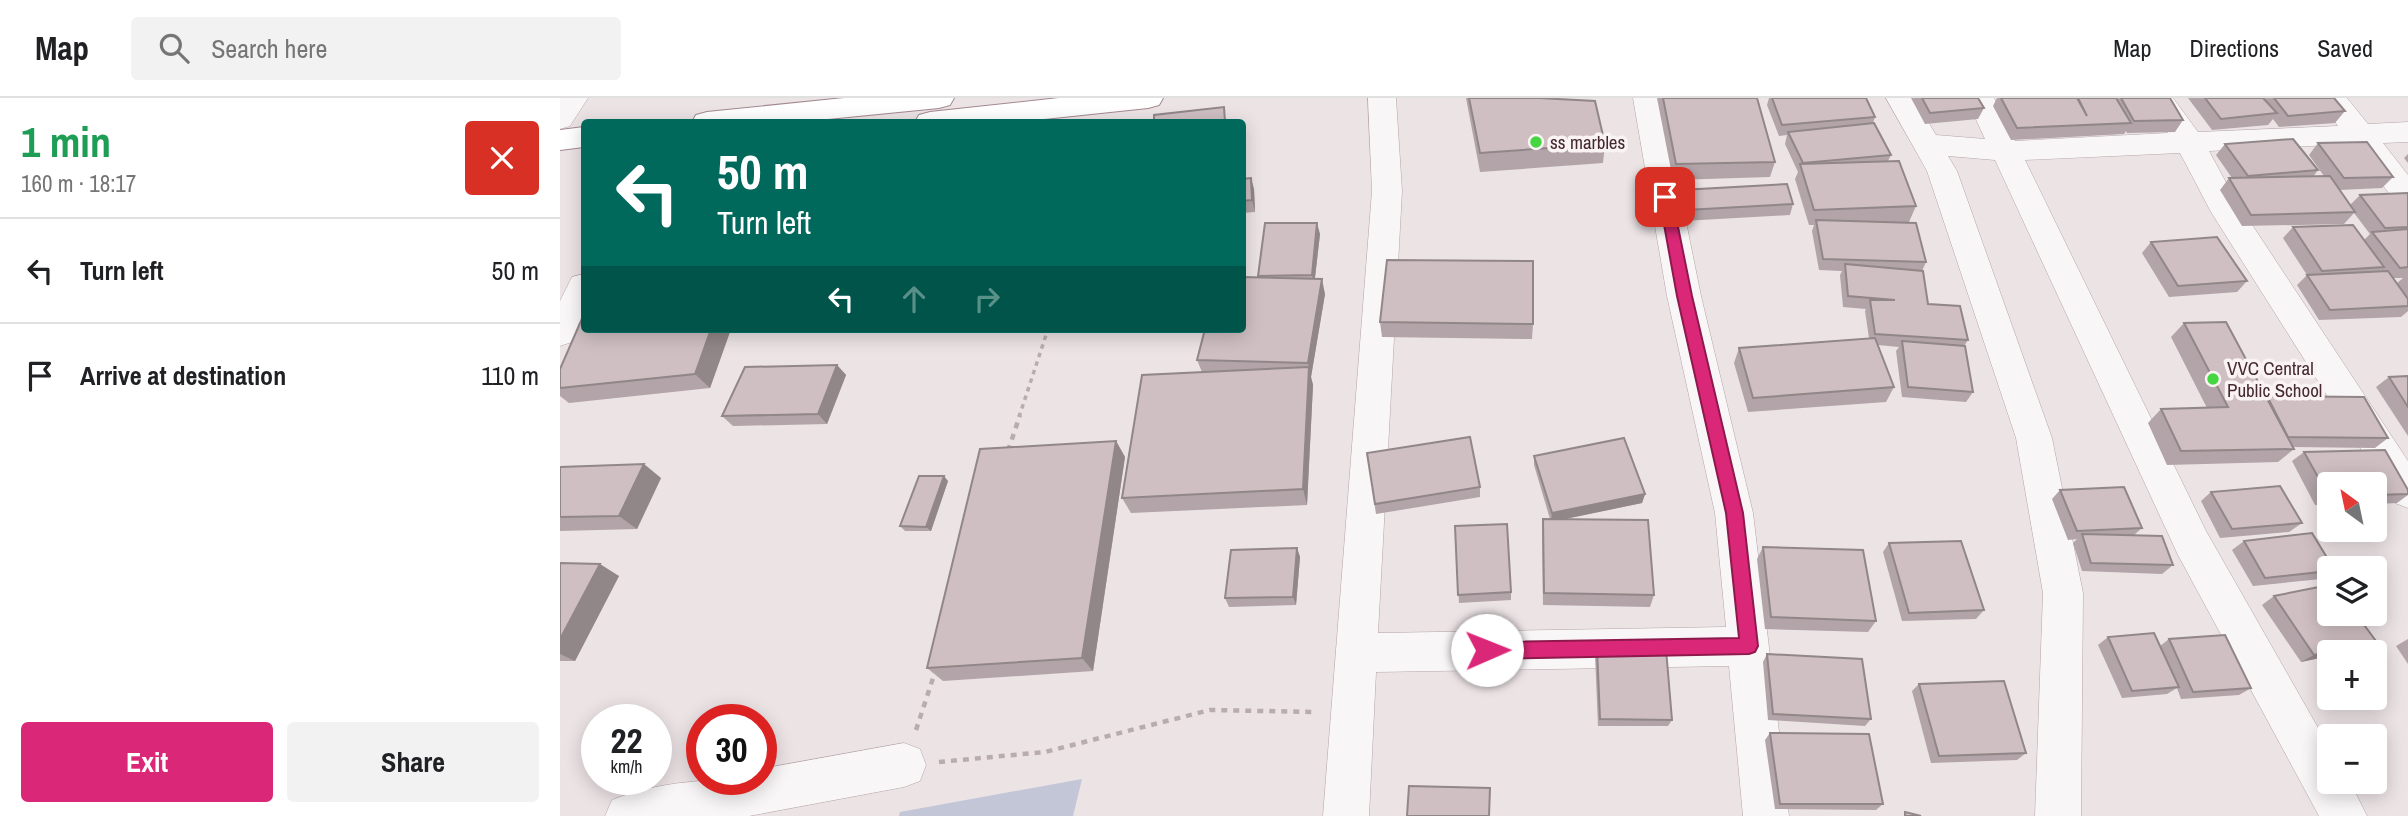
<!DOCTYPE html>
<meta charset="utf-8">
<style>
body{margin:0;font-family:"Archivo Narrow",sans-serif;background:#f2f2f2;color:#202124;height:100vh;display:flex;flex-direction:column;font-size:26px;white-space:nowrap}
*{box-sizing:border-box;margin:0}
p{font-size:23px;color:#757577}
.icon{flex:none;width:38px;height:38px;fill:none;stroke:currentColor;stroke-width:2;stroke-linecap:round;stroke-linejoin:round}
.map{position:relative;flex:1;overflow:hidden}
.panel{display:flex;flex-direction:column;background:#fff;width:560px}
.panel>*{flex:none}
.hud{position:absolute;left:21px;top:21px;width:665px;height:214px;border-radius:7px;box-shadow:0 4px 18px #0003;background:#00695c;color:#fff;overflow:hidden}
.needle{width:46px;rotate:327deg}
.buttons{position:absolute;left:1757px;top:374px;display:grid;gap:14px}
.buttons a{display:grid;place-items:center;width:70px;height:70px;border-radius:7px;background:#fff;box-shadow:0 4px 18px #0003;font-size:35px}
.speed{position:absolute;left:21px;top:606px;display:flex;gap:14px;font-size:35px;font-weight:700;text-align:center}
.speed>*{display:grid;place-content:center;width:91px;height:91px;border-radius:50%;background:#fff;box-shadow:0 4px 18px #0003;line-height:1}
.speed small{font-size:18px;font-weight:400}
.speed .limit{border:10px solid #d22;background:#fff;color:#111}
.pin{position:absolute;display:grid;place-items:center;width:60px;height:60px;color:#fff;margin:-30px;border-radius:14px;box-shadow:0 4px 10px #0006}
.me{position:absolute;width:77px;margin:-38px;rotate:89deg;stroke-linejoin:round;filter:drop-shadow(0 0 5px #0008)}
.turn{display:flex;align-items:center;gap:24px;height:147px;padding:0 21px;font-size:32px}
.turn .icon{width:91px;height:91px;stroke-width:2.5}
.turn b{display:block;font-size:49px;line-height:60px}
.lanes{display:flex;align-items:center;height:66px;padding:0 21px;background:#0003;justify-content:center;gap:35px;direction:ltr}
.lanes .off{opacity:.35}
.round{display:grid;place-items:center;flex:none;width:74px;height:74px;border-radius:7px;background:#f2f2f2}
.headline{display:flex;align-items:center;justify-content:space-between;height:119px;padding:0 21px}
h1{font-size:42px;font-weight:800;line-height:52px;color:#1e9e55}
.primary-button{display:flex;gap:14px;margin-top:auto;padding:14px 21px}
.primary-button a{flex:1;height:80px;border-radius:7px;background:#db2777;color:#fff;font-size:28px;font-weight:800;line-height:80px;text-align:center}
.primary-button a+a{background:#f2f2f2;color:#202124}
ul{padding:0;list-style:none}
li{display:flex;align-items:center;gap:21px;height:105px;padding:0 21px;border-top:2px solid #e0e0e0}
li div{flex:1}
li b{display:block;font-size:26px}
li em{font-style:normal}
header{display:flex;align-items:center;gap:42px;box-sizing:border-box;height:98px;padding:0 35px;background:#fff;border-bottom:2px solid #e0e0e0}
header strong{font-size:33px}
nav{display:flex;gap:38px;margin-inline-start:auto;font-size:24px}
.search{width:490px;height:63px;background:#f2f2f2;display:flex;align-items:center;gap:18px;box-sizing:border-box;padding:0 24px;border-radius:7px;color:#757577;font-size:26px}
main{display:flex;flex:1;min-height:0}
.map>svg:first-child{display:block}
.green{fill:#c3c6d6}
.lines{fill:none;stroke-linecap:round;stroke-linejoin:round}
.minor-casing{stroke:#b3a4a7;stroke-width:1}
.trunk-casing{stroke:#a38990;stroke-width:2}
.path-far1{stroke:#b8acaf;stroke-width:3.5;stroke-dasharray:4.5 4.5;stroke-linecap:butt}
.path{stroke:#b8acaf;stroke-width:4.5;stroke-dasharray:6 6;stroke-linecap:butt}
.minor{fill:#f9f6f7;fill-rule:evenodd}
.trunk{fill:#fff;fill-rule:evenodd}
.wall{fill:#b2a4a8;fill-rule:evenodd}
.shaded-wall{fill:#918688}
.building{fill:#cfbfc3;stroke:#918688;stroke-width:2}
.route{fill:#db2777;stroke:#8e194d;stroke-width:2}
.poi-dot{fill:#46d642;stroke:#f9f3f4;stroke-width:2.5}
.labels{text-anchor:middle;stroke-width:7;stroke-linejoin:round;paint-order:stroke}
.poi-label{font-size:19px;fill:#452930;stroke:#f9f3f4;text-anchor:start}
</style>
<header>
<strong>Map</strong>
<div class="search"><svg class="icon" aria-label="search" viewBox="0 0 24 24"><circle cx="10" cy="10" r="6"/><path d="M15 15l6 6"/></svg>Search here</div>
<nav><a>Map</a><a>Directions</a><a>Saved</a></nav>
</header>
<main>
<section class="panel">
<div class="headline"><div><h1>1 min</h1><p>160 m · 18:17</p></div><a class="round" style="background:#d93025;color:#fff"><svg class="icon" aria-label="close" viewBox="0 0 24 24"><path d="M6 6l12 12M18 6L6 18"/></svg></a></div>
<ul>
<li><svg class="icon" aria-label="left" viewBox="0 0 24 24"><path d="M17 20v-9H6M10 6l-5 5 5 5"/></svg><div><b>Turn left</b></div><em>50 m</em></li>
<li><svg class="icon" aria-label="arrive" viewBox="0 0 24 24"><path d="M6 21V4h12l-3 4 3 4H6"/></svg><div><b>Arrive at destination</b></div><em>110 m</em></li>
</ul>
<div class="primary-button"><a>Exit</a><a>Share</a></div>
</section>
<div class="map">
<svg width="1848" height="718" viewBox="0 0 1848 718">
<rect width="100%" height="100%" fill="#ece3e5"/>
<polygon class="green" points="522,681 513,718 339,718 340,714"/>
<g class="lines">
<defs>
<g id="minor">
<polygon points="0,0 28,0 10,28 0,31"/>
<polygon points="808,0 836,0 842,93 818,535 1166,529 1155,415 1107,198 1073,0 1101,0 1141,198 1193,415 1229,718 1183,718 1169,568 816,574 809,718 763,718 812,93"/>
<polygon points="1326,0 1354,0 1376,37 1425,41 1406,0 1434,0 1455,43 1608,35 1584,0 1613,0 1638,34 1778,28 1758,0 1787,0 1808,26 1848,24 1848,44 1823,45 1848,77 1848,109 1837,106 1792,46 1649,53 1675,101 1848,363 1848,410 1835,405 1651,114 1620,55 1465,62 1646,433 1769,649 1769,684 1790,684 1807,718 1759,718 1618,457 1435,62 1388,58 1397,73 1492,340 1523,495 1521,718 1475,718 1483,495 1456,340 1367,73"/>
<polygon points="24,176 24,220 12,244 0,248 0,203 12,179"/>
<path d="M344 645 360 651 366 667 360 683 344 689 189 718H45L52 702C98 683 152 681 201 681V671Z"/>
</g>
<g id="trunk">
<polygon points="284,0 394,0 390,7 379,10 238,24 132,24 136,17 147,14"/>
<polygon points="499,0 603,0 599,7 588,10 455,24 355,24 359,17 370,14"/>
<polygon points="24,29 24,49 0,52 0,32"/>
</g>
</defs>
<use href="#minor" class="minor-casing"/>
<use href="#trunk" class="trunk-casing"/>
<polyline class="path-far1" points="459,319 488,231"/>
<g class="path">
<polyline points="448,353 460,317"/>
<polyline points="356,632 376,571"/>
<polyline points="379,664 485,654 650,612 757,614"/>
</g>
<use href="#minor" class="minor"/>
<use href="#trunk" class="trunk"/>
</g>
<g class="wall">
<polygon points="906,0 979,0 1045,46 1043,65 920,74"/>
<polygon points="1097,0 1197,0 1215,64 1210,79 1113,82"/>
<polygon points="1209,0 1306,0 1315,19 1313,25 1331,57 1328,63 1356,108 1349,124 1366,164 1362,173 1368,206 1408,242 1404,248 1413,294 1406,304 1342,299 1336,253 1339,249 1318,247 1334,289 1326,304 1188,314 1174,265 1179,250 1309,240 1305,213 1306,211 1283,209 1280,177 1282,173 1259,172 1252,133 1254,127 1249,127 1235,81 1238,74 1225,46 1227,37 1219,38 1207,7"/>
<polygon points="1351,0 1418,0 1424,10 1418,21 1365,26"/>
<polygon points="1437,0 1610,0 1623,22 1615,34 1567,35 1566,33 1564,36 1451,42 1433,8"/>
<polygon points="1628,0 1774,0 1785,13 1775,25 1719,29 1713,21 1708,27 1652,32"/>
<path d="M1758 45 1833 79 1822 90 1779 92 1790 107 1800 97 1848 95V213L1841 219 1759 222 1737 187 1747 177 1723 140 1733 129 1804 142 1810 136 1794 115 1784 126 1682 128 1660 92 1669 80H1672L1656 57 1665 46 1758 72 1753 79 1764 78 1749 57ZM1834 180H1843L1837 185Z"/>
<polygon points="1848,56 1848,65 1844,60"/>
<polygon points="682,81 694,91 695,114 682,115"/>
<polygon points="1121,92 1233,106 1230,117 1123,123 1118,103"/>
<polygon points="760,136 755,180 765,196 751,279 753,287 747,407 571,415 562,400 642,274 637,262 698,179"/>
<polygon points="1591,144 1687,183 1677,194 1609,199 1582,155"/>
<polygon points="820,224 973,226 972,241 822,239"/>
<polygon points="1624,225 1706,299 1707,298 1828,340 1815,350 1733,349 1734,351 1718,364 1607,367 1588,325 1601,311 1647,310 1611,239"/>
<polygon points="171,231 150,290 9,305 0,298 0,271"/>
<polygon points="277,267 286,277 267,326 173,328 162,318"/>
<polygon points="1848,278 1848,338 1816,289 1829,279"/>
<polygon points="556,343 565,359 533,573 383,583 367,570"/>
<polygon points="1744,354 1848,392 1848,397 1837,405 1815,406 1815,387 1769,387 1769,407 1755,407 1732,363"/>
<polygon points="807,355 920,389 920,399 816,416"/>
<polygon points="974,358 1085,396 1082,405 1004,421 1094,497 1090,509 983,507 982,434 983,421 990,421 974,367"/>
<polygon points="0,369 101,380 77,431 0,433"/>
<polygon points="388,383 371,433 345,433 340,428"/>
<polygon points="1500,392 1582,430 1574,437 1613,467 1602,476 1522,473 1513,445 1517,441 1508,442 1492,401"/>
<polygon points="1651,394 1742,425 1729,434 1660,440 1641,403"/>
<polygon points="895,428 951,494 951,502 899,505"/>
<polygon points="1684,443 1769,471 1769,476 1761,481 1693,488 1672,452"/>
<polygon points="1329,445 1424,512 1416,521 1342,523 1323,454"/>
<polygon points="1203,449 1316,523 1308,534 1205,531 1197,461"/>
<polygon points="737,450 740,459 736,507 669,509 665,500"/>
<polygon points="0,465 59,478 15,563 0,563"/>
<polygon points="1714,498 1816,543 1801,551 1783,555 1769,555 1769,558 1741,564 1702,507"/>
<polygon points="1548,539 1600,548 1609,541 1691,590 1679,597 1621,601 1617,590 1607,596 1562,600 1538,547"/>
<polygon points="1848,541 1848,566 1836,548"/>
<polygon points="1037,550 1112,622 1108,628 1038,628 1035,557"/>
<polygon points="1207,556 1311,621 1305,628 1208,622 1203,564"/>
<polygon points="1359,586 1466,655 1457,662 1371,665 1352,593"/>
<polygon points="1210,635 1323,706 1316,712 1215,711 1205,642"/>
</g>
<g class="shaded-wall">
<polygon points="691,80 694,91 695,114 692,102"/>
<polygon points="757,125 760,136 754,188 752,177"/>
<polygon points="762,181 765,196 751,279 753,287 747,407 743,391 749,269 748,265"/>
<polygon points="151,231 171,231 150,290 135,276"/>
<polygon points="277,267 286,277 267,326 258,316"/>
<polygon points="556,343 565,359 533,573 522,560"/>
<polygon points="84,366 101,380 77,431 59,418"/>
<polygon points="384,378 388,383 371,433 366,429"/>
<polygon points="1085,396 1082,405 991,424 992,415"/>
<polygon points="737,450 740,459 736,507 733,499"/>
<polygon points="40,466 59,478 15,563 0,556 0,541"/>
<polygon points="1816,543 1801,551 1783,555 1769,555 1769,558 1741,564 1754,557"/>
</g>
<g class="building">
<polygon points="909,0 979,0 1035,3 1045,46 920,55"/>
<polygon points="1103,0 1197,0 1215,64 1116,66"/>
<polygon points="1212,0 1306,0 1315,19 1222,27"/>
<polygon points="1362,0 1418,0 1424,10 1370,15"/>
<polygon points="1441,0 1517,0 1527,18 1518,0 1556,0 1571,25 1457,30"/>
<polygon points="1561,0 1610,0 1623,22 1574,23"/>
<polygon points="1645,0 1703,0 1717,15 1661,21"/>
<polygon points="1714,0 1774,0 1785,13 1728,18"/>
<polygon points="664,9 665,24 594,24 594,17"/>
<polygon points="1314,25 1331,57 1243,65 1228,34"/>
<polygon points="1733,41 1758,72 1688,78 1665,46"/>
<polygon points="1807,44 1833,79 1784,80 1758,45"/>
<polygon points="1339,63 1356,108 1254,112 1240,66"/>
<polygon points="1770,78 1795,114 1691,117 1669,80"/>
<polygon points="691,80 692,102 682,103 682,81"/>
<polygon points="1227,86 1233,106 1126,112 1121,92"/>
<polygon points="1848,95 1848,129 1825,130 1800,97"/>
<polygon points="1256,122 1356,125 1366,164 1263,161"/>
<polygon points="705,125 757,125 752,177 698,178"/>
<polygon points="1793,127 1824,169 1762,173 1733,129"/>
<polygon points="1848,131 1848,169 1840,170 1812,134"/>
<polygon points="1657,139 1687,183 1618,188 1591,144"/>
<polygon points="827,162 973,163 973,226 820,224"/>
<polygon points="1285,166 1363,173 1368,206 1400,208 1408,242 1315,236 1310,202 1335,202 1288,198"/>
<polygon points="1828,173 1848,201 1848,208 1770,212 1747,177"/>
<polygon points="682,179 762,181 748,265 637,262 645,231 682,231"/>
<polygon points="24,216 24,231 151,231 135,276 0,290 0,271"/>
<polygon points="1666,224 1734,351 1621,353 1601,311 1668,309 1624,225"/>
<polygon points="1315,240 1334,289 1193,300 1179,250"/>
<polygon points="1342,243 1405,248 1413,294 1348,289"/>
<polygon points="277,267 258,316 162,318 185,269"/>
<polygon points="749,269 743,391 562,400 582,277"/>
<polygon points="1848,278 1848,309 1829,279"/>
<polygon points="1707,298 1804,299 1828,340 1728,339"/>
<polygon points="910,339 920,389 815,406 807,355"/>
<polygon points="1064,340 1085,396 992,415 974,358"/>
<polygon points="556,343 522,560 367,570 420,351"/>
<polygon points="1825,352 1848,392 1848,396 1815,397 1815,387 1769,387 1769,397 1768,397 1744,354"/>
<polygon points="84,366 59,418 0,419 0,369"/>
<polygon points="359,378 384,378 366,429 340,428"/>
<polygon points="1720,388 1742,425 1672,431 1651,394"/>
<polygon points="1564,389 1582,430 1517,433 1500,392"/>
<polygon points="983,421 1088,422 1094,497 984,495"/>
<polygon points="947,426 951,494 898,497 895,428"/>
<polygon points="1752,435 1774,471 1769,471 1769,473 1705,480 1684,443"/>
<polygon points="1522,436 1602,438 1613,467 1531,465"/>
<polygon points="1401,443 1424,512 1349,515 1329,445"/>
<polygon points="1203,449 1303,452 1316,523 1211,519"/>
<polygon points="737,450 733,499 665,500 671,452"/>
<polygon points="0,465 40,466 0,541"/>
<polygon points="1769,487 1769,516 1796,516 1816,543 1754,557 1714,498"/>
<polygon points="1594,535 1619,589 1572,593 1548,539"/>
<polygon points="1665,537 1691,590 1633,594 1609,541"/>
<polygon points="1037,550 1106,551 1112,622 1040,621"/>
<polygon points="1207,556 1302,561 1311,621 1213,616"/>
<polygon points="1444,583 1466,655 1379,658 1359,586"/>
<polygon points="1210,635 1309,636 1323,706 1220,706"/>
<polygon points="849,688 930,690 929,718 847,718"/>
<polygon points="1345,714 1361,718 1345,718"/>
</g>
<polygon class="route" points="1105,94 1112,99 1132,198 1183,415 1198,548 1195,554 1189,556 927,561 921,558 918,552 921,546 927,544 1179,540 1166,415 1117,198 1099,99"/>
<g class="poi-dot">
<circle cx="976" cy="44" r="7"/>
<circle cx="1653" cy="281" r="7"/>
</g>
<g class="labels">
<g class="poi-label">
<text x="990" y="51">ss marbles</text>
<text x="1667" y="277">VVC Central<tspan x="1667" dy="22">Public School</tspan></text>
</g>
</g>
</svg>
<div class="buttons">
<a><svg class="needle" viewBox="-14 -14 28 28"><path d="M0-13l5 13h-10z" fill="#e53935"/><path d="M0 13l5-13h-10z" fill="#757577"/></svg></a>
<a><svg class="icon" aria-label="layers" viewBox="0 0 24 24"><path d="M12 4l9 5-9 5-9-5zM3 14l9 5 9-5"/></svg></a>
<a>+</a>
<a>−</a>
</div>
<div class="speed"><div>22<small>km/h</small></div><div class="limit">30</div></div>
<div class="pin" style="left:1105px;top:99px;background:#d93025"><svg class="icon" aria-label="arrive" viewBox="0 0 24 24"><path d="M6 21V4h12l-3 4 3 4H6"/></svg></div>
<svg class="me" style="left:927px;top:552px" viewBox="-20 -20 40 40"><circle r="19" fill="#fff"/><path d="M0-13L10 11 0 6-10 11z" fill="#db2777"/></svg>
<div class="hud">
<div class="turn"><svg class="icon" aria-label="left" viewBox="0 0 24 24"><path d="M17 20v-9H6M10 6l-5 5 5 5"/></svg><div><b>50 m</b>Turn left</div></div>
<div class="lanes"><svg class="icon" aria-label="left" viewBox="0 0 24 24"><path d="M17 20v-9H6M10 6l-5 5 5 5"/></svg><svg class="icon off" aria-label="ahead" viewBox="0 0 24 24"><path d="M12 20V5M6 11l6-6 6 6"/></svg><svg class="icon off" aria-label="right" viewBox="0 0 24 24"><path d="M7 20v-9h11M14 6l5 5-5 5"/></svg></div>
</div>
</div>
</main>
